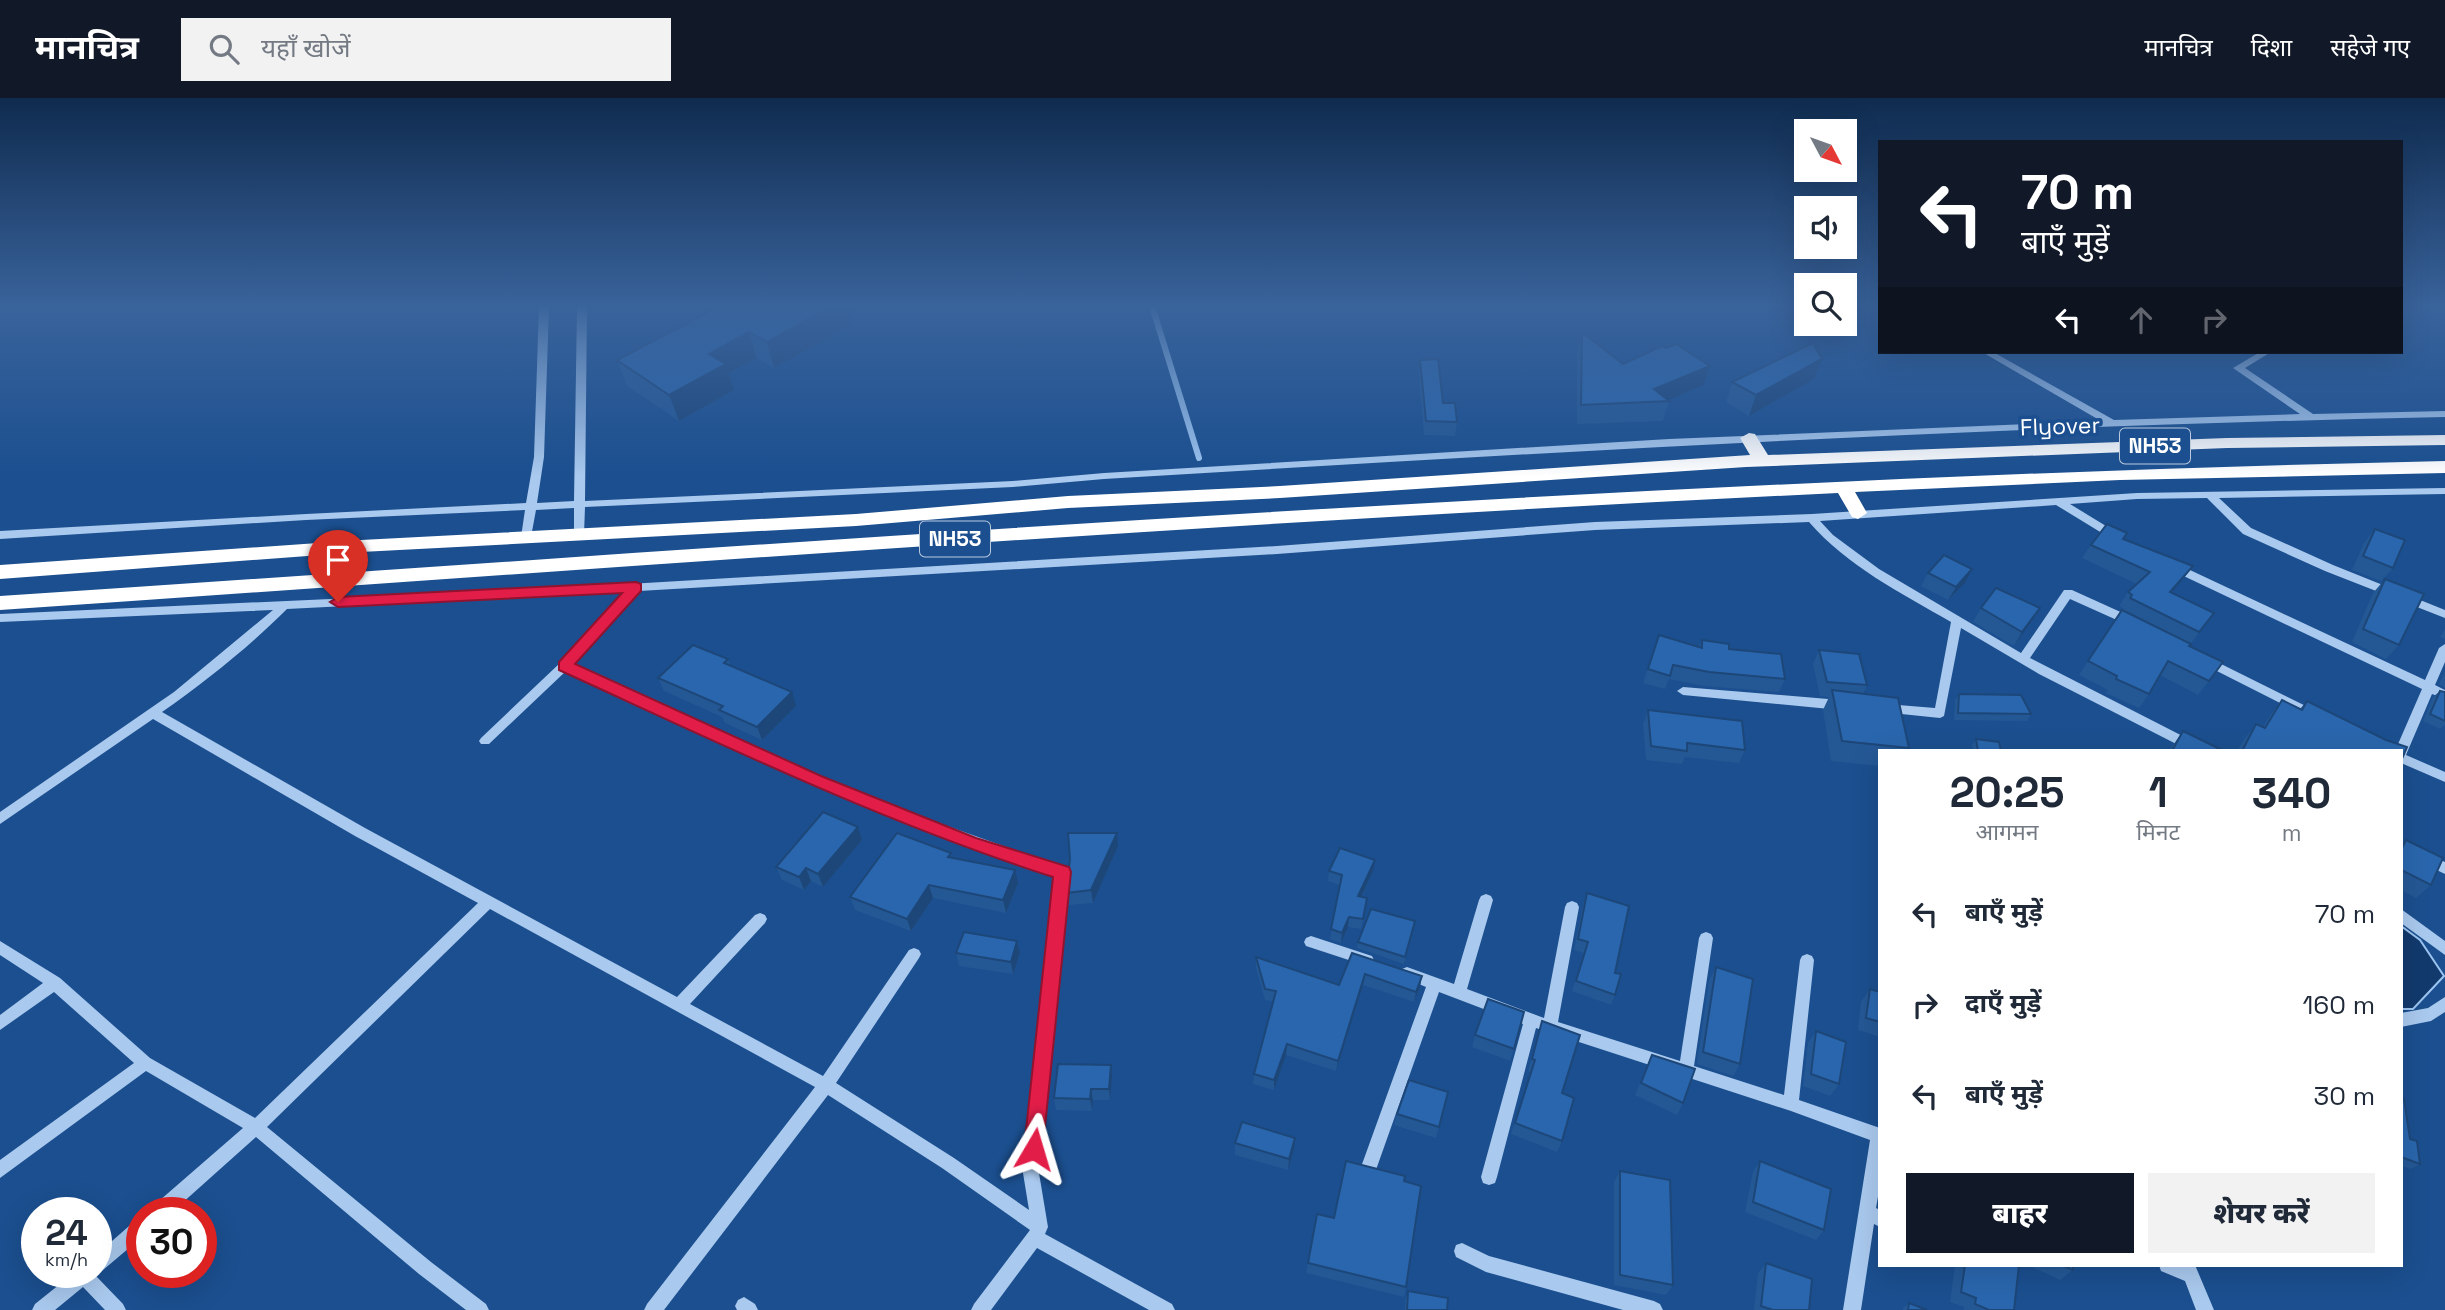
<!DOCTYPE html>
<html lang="hi">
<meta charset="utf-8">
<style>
body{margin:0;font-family:"Space Grotesk","Noto Sans Devanagari",sans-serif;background:#f2f2f3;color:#1f2937;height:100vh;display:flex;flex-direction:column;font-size:26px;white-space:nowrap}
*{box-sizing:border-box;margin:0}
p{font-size:23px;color:#747a83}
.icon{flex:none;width:38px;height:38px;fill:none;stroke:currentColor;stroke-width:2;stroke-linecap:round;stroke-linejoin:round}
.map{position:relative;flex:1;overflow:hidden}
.drawer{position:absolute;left:1878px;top:651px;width:525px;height:518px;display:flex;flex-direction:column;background:#fff;border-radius:0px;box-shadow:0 7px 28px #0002}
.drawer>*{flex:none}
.banner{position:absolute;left:1878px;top:42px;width:525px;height:214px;border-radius:0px;box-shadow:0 7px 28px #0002;background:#111827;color:#fff;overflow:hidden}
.needle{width:46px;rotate:131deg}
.buttons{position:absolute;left:1794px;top:21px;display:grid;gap:14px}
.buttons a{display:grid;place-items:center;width:63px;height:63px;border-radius:0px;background:#fff;box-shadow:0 7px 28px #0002;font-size:35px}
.speed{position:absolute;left:21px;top:1099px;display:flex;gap:14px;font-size:35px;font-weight:700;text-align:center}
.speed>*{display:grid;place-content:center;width:91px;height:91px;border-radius:50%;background:#fff;box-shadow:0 7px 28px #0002;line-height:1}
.speed small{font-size:18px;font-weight:400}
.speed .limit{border:10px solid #d22;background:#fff;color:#111}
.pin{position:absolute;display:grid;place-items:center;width:60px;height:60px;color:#fff;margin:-72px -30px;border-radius:50% 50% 50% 0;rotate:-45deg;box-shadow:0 0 7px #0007}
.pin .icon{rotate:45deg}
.me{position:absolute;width:77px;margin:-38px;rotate:7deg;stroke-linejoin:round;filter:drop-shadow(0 0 5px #0008)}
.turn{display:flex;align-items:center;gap:24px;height:147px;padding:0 28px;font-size:32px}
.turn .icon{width:91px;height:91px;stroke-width:2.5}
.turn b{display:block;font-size:49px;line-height:60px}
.lanes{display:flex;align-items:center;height:66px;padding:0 28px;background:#0003;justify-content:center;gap:35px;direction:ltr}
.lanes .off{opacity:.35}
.eta{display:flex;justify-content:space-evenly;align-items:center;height:119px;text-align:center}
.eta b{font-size:42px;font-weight:800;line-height:49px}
.primary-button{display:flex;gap:14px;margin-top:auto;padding:14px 28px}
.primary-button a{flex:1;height:80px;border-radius:0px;background:#111827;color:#fff;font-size:28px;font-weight:800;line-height:80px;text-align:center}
.primary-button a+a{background:#f2f2f3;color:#1f2937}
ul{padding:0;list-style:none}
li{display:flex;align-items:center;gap:21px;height:91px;padding:0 28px}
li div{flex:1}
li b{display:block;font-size:26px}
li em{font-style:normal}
header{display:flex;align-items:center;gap:42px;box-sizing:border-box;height:98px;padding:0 35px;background:#111827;color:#fff}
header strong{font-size:33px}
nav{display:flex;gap:38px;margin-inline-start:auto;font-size:24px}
.search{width:490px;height:63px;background:#f2f2f3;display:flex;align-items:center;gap:18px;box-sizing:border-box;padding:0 24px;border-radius:0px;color:#747a83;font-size:26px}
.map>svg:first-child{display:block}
.water{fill:#123a6d;stroke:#9cc4f0;stroke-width:2}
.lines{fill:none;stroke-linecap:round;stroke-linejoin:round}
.stream{stroke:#9cc4f0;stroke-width:6}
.minor{fill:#a9c9ee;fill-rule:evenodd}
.highway{fill:#fff;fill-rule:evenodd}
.wall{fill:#245895}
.shaded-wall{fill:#1d4779}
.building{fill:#2a66ad;stroke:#1d4779;stroke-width:2}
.route{fill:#e11d48;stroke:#92132f;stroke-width:2}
.labels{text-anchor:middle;stroke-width:7;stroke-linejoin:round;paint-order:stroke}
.shield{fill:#1b4f8f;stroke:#bbcadd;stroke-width:2}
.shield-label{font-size:21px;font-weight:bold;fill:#fff}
.street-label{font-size:23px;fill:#fff;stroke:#1b4f8f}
</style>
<header>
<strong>मानचित्र</strong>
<div class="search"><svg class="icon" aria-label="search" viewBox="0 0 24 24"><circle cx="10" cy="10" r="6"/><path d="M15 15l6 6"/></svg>यहाँ खोजें</div>
<nav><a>मानचित्र</a><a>दिशा</a><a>सहेजे गए</a></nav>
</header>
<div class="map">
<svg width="2445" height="1212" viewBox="0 0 2445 1212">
<rect width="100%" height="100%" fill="#1b4f8f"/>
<polygon class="water" points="2401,828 2420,842 2444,878 2413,911 2401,911"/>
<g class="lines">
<polyline class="stream" points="1152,208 1199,360"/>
<g class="minor">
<path d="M539 208H549L544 359 537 405 574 403 577 208H587L585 403 1013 383 1104 375 1669 341 2101 323 1982 254H1993L2114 322 2300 316 2233 270 2260 254H2271L2245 270 2313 316 2445 313V319C1997 328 1551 354 1104 381L1013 389 585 409 584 437 579 441 574 437V410L536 412 531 439 526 443 521 439 525 412 306 422 0 441V433L306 416 526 405 534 359Z"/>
<path d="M2445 390V396L2219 400 2251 430 2333 467 2445 512V520L2325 473 2243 436 2207 400 2137 401 2070 406 2119 436 2120 439 2119 442 2115 443 2056 407 1820 423 1833 437 1879 471 2021 555 2064 492H2072L2136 521 2138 524 2136 527H2128L2070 501 2030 560 2206 650 2208 653H2190L2039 576 1961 530 1944 618 1940 620 1882 614 1880 611 1882 608 1886 606 1935 610 1951 524C1901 495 1847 468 1809 424L1595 432 1277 456 639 493 572 567C673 613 773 659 876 701 939 726 1003 748 1067 770L1069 774 1039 1075 1048 1129 1045 1136 1172 1206 1175 1212H1149L1037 1150 991 1212H971L974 1206 1030 1132 942 1070 828 997 664 1212H644L647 1206 815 989 490 811 267 1029 431 1164 486 1206 489 1212H466L419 1176 256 1039 171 1115H150L152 1109 243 1030 146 973 0 1080V1062L134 965 54 894 0 932V917L43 885 0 857V843L60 880 150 960 255 1020 478 805 355 738 153 621 0 726V714L174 594 273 512 0 524V516L527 492 1277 448 1595 424 1812 416 2137 395ZM625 494 560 565 481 640 479 643 481 646H489L565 574C726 648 887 721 1055 777L1023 1075 1029 1112 954 1060 836 985 919 860 921 856 919 852 914 850 909 852 823 978 690 906 765 825 767 821 765 817 760 815 755 817 677 899 365 730 162 614C205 584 250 548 287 511Z"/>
<polygon points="2175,465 2425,582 2439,550 2445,546 2445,564 2435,587 2445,592 2445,601 2432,596 2406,657 2445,674 2445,684 2401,665 2401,653 2395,653 2422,591 2171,472 2169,469"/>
<polygon points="2207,559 2320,615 2322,618 2320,621 2312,621 2203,566 2201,563 2203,560"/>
<polygon points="1683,589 1840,602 1846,607 1840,612 1683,597 1677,593"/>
<polygon points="2401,744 2445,764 2445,776 2401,755"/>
<polygon points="1486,796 1491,798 1493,802 1467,891 1544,920 1565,809 1567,805 1572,803 1577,805 1579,809 1558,924 1680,963 1699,840 1701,836 1706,834 1711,836 1713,840 1694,968 1784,997 1800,862 1802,858 1807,856 1812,858 1814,862 1799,1002 1880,1030 1880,1087 1876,1110 1880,1112 1880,1129 1874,1126 1861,1212 1843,1212 1870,1042 1791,1013 1536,930 1497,1079 1495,1085 1489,1087 1483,1085 1481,1079 1523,926 1439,894 1377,1069 1375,1074 1369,1077 1363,1074 1361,1069 1426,889 1402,879 1400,875 1402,871 1407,869 1454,886 1479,802 1481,798"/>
<polygon points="2401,811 2445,843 2445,857 2401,825"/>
<polygon points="1311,838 1372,858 1374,862 1372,866 1367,868 1306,848 1304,844 1306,840"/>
<polygon points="2445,899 2445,914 2431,923 2401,929 2401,915 2428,910"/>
<polygon points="142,1120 142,1139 96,1178 123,1206 126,1212 105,1212 83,1189 55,1212 32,1212 35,1206 75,1174 96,1174 96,1157 136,1122"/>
<polygon points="1462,1145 1489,1158 1654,1203 1660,1206 1663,1212 1623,1212 1486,1174 1456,1159 1454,1153 1456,1147"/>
<polygon points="2159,1167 2195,1167 2214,1212 2196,1212 2185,1183 2161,1173"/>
<polygon points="744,1199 755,1206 758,1212 737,1212 735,1208 738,1202"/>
</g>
<g class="highway">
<polygon points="1749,335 1755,336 1768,357 2227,340 2445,337 2445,347 2227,350 1746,369 1280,400 1068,410 856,428 361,454 0,481 0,467 361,442 856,416 1068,398 1280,388 1750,357 1740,340"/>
<path d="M2445 363V375L2120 382 1855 394 1867 415 1858 421 1852 419 1838 395C1225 424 612 470 0 512V498C814 444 1629 381 2445 363Z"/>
</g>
</g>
<g class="wall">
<polygon points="720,208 849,208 853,226 774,270 757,260 729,275 734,292 679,323 627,288 617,262"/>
<polygon points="1582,234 1623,266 1704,287 1667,302 1669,303 1663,323 1577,326 1577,253"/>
<polygon points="1822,261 1814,281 1749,318 1726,304 1732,284"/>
<polygon points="1420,262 1443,305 1457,324 1455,338 1424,337 1419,276"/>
<polygon points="2375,431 2393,470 2381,483 2352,472 2364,445"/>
<polygon points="2127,435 2124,441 2193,468 2171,495 2214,515 2189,548 2209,583 2198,597 2160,577 2149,596 2139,610 2106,595 2108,592 2079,577 2123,510 2119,508 2128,494 2137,486 2082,460 2091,447"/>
<polygon points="1928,475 1965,485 1948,502 1921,488"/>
<polygon points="2385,481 2399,547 2386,561 2352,544 2373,495"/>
<polygon points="1981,510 2040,510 2014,548 1973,524"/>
<polygon points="2445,531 2445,541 2440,539"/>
<polygon points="1659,537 1699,549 1702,542 1729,551 1785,581 1779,594 1704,588 1669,581 1665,591 1643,585"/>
<polygon points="1819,552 1867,587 1863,596 1909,650 1908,653 1880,653 1880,668 1831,663 1823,612 1829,599 1820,598 1813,566"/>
<polygon points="728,561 731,568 796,608 762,642 725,625 722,619 664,593 658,580"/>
<polygon points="2445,574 2445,590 2439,586"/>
<polygon points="2440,593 2445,594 2445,626 2440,631 2423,623 2433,599"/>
<polygon points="1959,596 2031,616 2027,623 1954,622 1955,603"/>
<polygon points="2282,602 2300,611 2307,603 2401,653 2237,653 2245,640 2256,626 2263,629 2271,616"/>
<polygon points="1648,612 1745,652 1739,665 1685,659 1682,666 1646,662 1643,626"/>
<polygon points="2183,633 2224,653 2169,653"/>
<polygon points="1976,641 2001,653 1973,653 1972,647"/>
<polygon points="858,729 862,742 823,789 811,783 804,792 782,782 776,769"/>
<polygon points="2406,742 2431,787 2416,800 2401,792 2401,746"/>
<polygon points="1118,748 1093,805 1068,807 1066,795"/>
<polygon points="953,760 1018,785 1006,815 933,800 911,833 855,812 850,799"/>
<polygon points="1329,773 1373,773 1362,799 1367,800 1361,831 1348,829 1341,845 1330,841 1340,787 1328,783"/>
<polygon points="1587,795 1615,875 1615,897 1611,907 1572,893 1584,855 1574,852 1583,807"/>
<polygon points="1414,829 1404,866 1357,850 1358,844"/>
<polygon points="1017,843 1020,855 1013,876 959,868 956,855"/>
<polygon points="1352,855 1420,889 1414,904 1363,887 1336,973 1286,957 1274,992 1253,986 1254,976 1273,903 1265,902 1256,870 1256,859 1339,887"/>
<polygon points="1716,869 1740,966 1733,978 1697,966 1709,882"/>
<polygon points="1870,891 1880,894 1880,939 1858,932 1861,904"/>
<polygon points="1542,923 1562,995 1562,1043 1557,1054 1511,1036 1531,974 1528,973"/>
<polygon points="1816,933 1839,986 1830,998 1803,988 1808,945"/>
<polygon points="1475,937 1514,951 1510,963 1472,949"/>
<polygon points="1652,957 1683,1005 1677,1017 1635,997"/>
<polygon points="1111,967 1112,979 1110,1002 1093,1002 1092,1013 1056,1012 1054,1000"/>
<polygon points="1448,994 1436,1040 1394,1027 1397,1016"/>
<polygon points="2401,1000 2410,1041 2420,1066 2411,1071 2401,1068"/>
<polygon points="1235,1045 1294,1051 1288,1072 1235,1057"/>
<polygon points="1760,1063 1824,1132 1816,1142 1745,1114 1753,1074"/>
<polygon points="1620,1073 1673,1187 1666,1197 1614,1187 1614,1084"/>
<polygon points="1404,1083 1406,1189 1404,1199 1306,1175 1308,1165 1334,1120"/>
<polygon points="1766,1165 1809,1212 1754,1212 1758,1175"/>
<polygon points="1955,1167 2019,1167 2014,1212 1964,1212 1964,1209 1950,1204"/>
<polygon points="2028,1167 2073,1167 2073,1172 2060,1182"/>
<polygon points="1408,1193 1447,1212 1405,1212 1405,1203"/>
<polygon points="1909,1205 1927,1212 1903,1212 1903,1210"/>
</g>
<g class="shaded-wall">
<polygon points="832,208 849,208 853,226 774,270 767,244"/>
<polygon points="749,234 757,260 729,275 734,292 679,323 669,297 709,256"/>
<polygon points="1822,261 1814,281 1749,318 1756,297"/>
<polygon points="1710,268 1704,287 1664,304 1654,291"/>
<polygon points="2193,468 2183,481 2160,508 2170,494"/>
<polygon points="1972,471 1965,485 1948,502 1956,489"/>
<polygon points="2040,510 2031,524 2014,548 2022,534"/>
<polygon points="792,594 796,608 762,642 757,629"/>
<polygon points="858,729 862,742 823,789 818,776"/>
<polygon points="1117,735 1118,748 1093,805 1091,792"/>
<polygon points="1375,762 1373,773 1357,808 1358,798"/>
<polygon points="806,770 811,783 804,792 799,779"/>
<polygon points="1015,772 1018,785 1006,815 1003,802"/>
<polygon points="929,787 933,800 911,833 907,821"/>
<polygon points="1349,819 1348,829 1341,845 1342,835"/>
<polygon points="1017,843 1020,855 1013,876 1011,864"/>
<polygon points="1365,876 1363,887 1336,973 1338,963"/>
<polygon points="1422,878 1420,889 1414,904 1416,894"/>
<polygon points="1287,946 1286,957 1274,992 1274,982"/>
<polygon points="1111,967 1112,979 1110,1002 1109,991"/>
<polygon points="1091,991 1093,1002 1092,1013 1090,1001"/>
<polygon points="1295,1040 1294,1051 1288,1072 1289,1061"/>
</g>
<g class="building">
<polygon points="720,208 832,208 767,244 749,234 709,256 726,266 669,297 617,262"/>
<polygon points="1582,234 1623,266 1662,248 1666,250 1676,246 1710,268 1654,291 1669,303 1581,307"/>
<polygon points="1813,245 1822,261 1756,297 1732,284"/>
<polygon points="1438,261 1443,305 1455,305 1457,324 1426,323 1420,262"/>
<polygon points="2107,426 2127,435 2123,441 2193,468 2170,494 2214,515 2199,534 2130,500 2132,497 2128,494 2150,474 2091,447"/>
<polygon points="2375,431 2405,442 2393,470 2363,458"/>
<polygon points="1944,457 1972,471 1956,489 1928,475"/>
<polygon points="2385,481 2424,496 2399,547 2363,531"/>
<polygon points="1996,490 2040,510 2022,534 1981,510"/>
<polygon points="2122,512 2191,546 2189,548 2223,564 2209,583 2168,563 2149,596 2116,581 2117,578 2088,563"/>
<polygon points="1659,537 1702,550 1702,542 1729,546 1729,551 1781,556 1785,581 1709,574 1673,567 1670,578 1648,571"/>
<polygon points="693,547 728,561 724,565 792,594 757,629 719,612 723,608 658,580"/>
<polygon points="1819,552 1859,556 1867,587 1827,584"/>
<polygon points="1832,592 1898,600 1909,650 1842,643"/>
<polygon points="2440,593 2445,594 2445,623 2430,616"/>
<polygon points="1959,596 2021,597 2031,616 1958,615"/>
<polygon points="2282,602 2302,612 2307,603 2386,642 2407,649 2401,663 2401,653 2242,653 2256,626 2265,630"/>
<polygon points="1648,612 1742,623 1745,652 1687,645 1687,653 1651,648"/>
<polygon points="2183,633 2224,653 2172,653"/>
<polygon points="1976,641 1999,644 2001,653 1978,653"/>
<polygon points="823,714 858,729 818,776 806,770 799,779 776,769"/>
<polygon points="897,735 951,755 948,759 1015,772 1003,802 929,787 907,821 850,799"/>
<polygon points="1068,735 1117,735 1091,792 1066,795 1070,761"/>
<polygon points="2406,742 2443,760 2431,787 2401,772 2401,752"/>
<polygon points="1340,750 1375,762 1358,798 1367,800 1363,821 1349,819 1342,835 1331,831 1342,777 1329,773"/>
<polygon points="1587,795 1629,808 1615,875 1621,876 1615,897 1576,883 1588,844 1578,841"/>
<polygon points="1371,811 1415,823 1405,859 1358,844"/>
<polygon points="964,834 1017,843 1011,864 956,855"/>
<polygon points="1352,855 1422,878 1416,894 1365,876 1338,963 1287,946 1274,982 1254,976 1276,893 1265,891 1256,859 1339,887"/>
<polygon points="1716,869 1753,881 1740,966 1703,954"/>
<polygon points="1870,891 1880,894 1880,924 1866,920"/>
<polygon points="1488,901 1524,914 1514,951 1475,937"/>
<polygon points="1542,923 1580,937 1562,995 1574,1000 1562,1043 1515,1025 1535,962 1532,961"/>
<polygon points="1816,933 1846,944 1839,986 1811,976"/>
<polygon points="1652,957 1695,971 1683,1005 1641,985"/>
<polygon points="1058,966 1111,967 1109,991 1091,991 1090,1001 1054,1000"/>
<polygon points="1409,982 1448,994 1439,1029 1397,1016"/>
<polygon points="2401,1000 2404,1001 2410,1041 2417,1043 2420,1066 2401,1059"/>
<polygon points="1242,1024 1295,1040 1289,1061 1235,1045"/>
<polygon points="1346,1063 1405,1078 1404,1083 1421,1088 1406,1189 1308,1165 1317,1116 1334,1120"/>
<polygon points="1760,1063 1831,1091 1824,1132 1753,1104"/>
<polygon points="1620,1073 1670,1082 1673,1187 1620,1177"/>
<polygon points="1766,1165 1812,1181 1809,1212 1773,1212 1761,1208"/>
<polygon points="1965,1167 2019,1167 2014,1212 1989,1212 1975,1206 1976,1200 1961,1194"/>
<polygon points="2062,1167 2073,1167 2073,1172"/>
<polygon points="1408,1193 1448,1200 1447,1212 1407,1212"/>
<polygon points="1909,1205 1927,1212 1908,1212"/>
</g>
<linearGradient id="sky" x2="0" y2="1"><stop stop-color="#0f2b4f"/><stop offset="0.55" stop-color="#39639b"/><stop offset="1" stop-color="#39639b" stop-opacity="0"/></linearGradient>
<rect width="2445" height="378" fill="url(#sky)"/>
<path class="route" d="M636 484 641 486V493L575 566 821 678 976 740 1069 769 1071 774 1042 1058 1034 1060 1027 1058 1024 1051 1053 779C882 724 721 646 559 572V564L622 495 338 509 330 504 338 499Z"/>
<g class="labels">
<g class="shield">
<rect x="2120" y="330.5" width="70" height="35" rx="5"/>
<rect x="920" y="423.5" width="70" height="35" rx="5"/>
</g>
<g class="shield-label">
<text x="2155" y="355">NH53</text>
<text x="955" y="448">NH53</text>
</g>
<g class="street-label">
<text transform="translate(2060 328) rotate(-2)" y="8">Flyover</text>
</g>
</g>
</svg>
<div class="buttons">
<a><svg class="needle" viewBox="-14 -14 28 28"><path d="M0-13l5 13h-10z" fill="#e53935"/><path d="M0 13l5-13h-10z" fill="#747a83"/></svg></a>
<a><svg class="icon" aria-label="sound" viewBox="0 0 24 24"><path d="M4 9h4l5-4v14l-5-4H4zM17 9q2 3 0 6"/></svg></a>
<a><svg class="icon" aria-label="search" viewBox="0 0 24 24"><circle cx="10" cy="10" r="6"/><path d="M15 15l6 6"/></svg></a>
</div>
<div class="speed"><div>24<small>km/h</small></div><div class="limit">30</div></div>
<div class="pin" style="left:338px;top:504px;background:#d93025"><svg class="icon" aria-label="arrive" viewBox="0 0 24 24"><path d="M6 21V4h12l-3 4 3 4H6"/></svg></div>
<svg class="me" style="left:1034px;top:1051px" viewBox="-20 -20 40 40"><path d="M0-17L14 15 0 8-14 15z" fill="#e11d48" stroke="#fff" stroke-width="4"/></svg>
<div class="banner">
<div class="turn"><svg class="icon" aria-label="left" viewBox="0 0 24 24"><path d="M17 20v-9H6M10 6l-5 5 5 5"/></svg><div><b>70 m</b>बाएँ मुड़ें</div></div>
<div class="lanes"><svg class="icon" aria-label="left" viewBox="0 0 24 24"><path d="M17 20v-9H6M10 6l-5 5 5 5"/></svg><svg class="icon off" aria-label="ahead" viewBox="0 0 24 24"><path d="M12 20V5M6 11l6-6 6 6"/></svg><svg class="icon off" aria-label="right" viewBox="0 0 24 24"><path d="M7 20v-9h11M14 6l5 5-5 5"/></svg></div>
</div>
<section class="drawer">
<div class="eta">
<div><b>20:25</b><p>आगमन</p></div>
<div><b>1</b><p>मिनट</p></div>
<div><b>340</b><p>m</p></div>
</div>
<ul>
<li><svg class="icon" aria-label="left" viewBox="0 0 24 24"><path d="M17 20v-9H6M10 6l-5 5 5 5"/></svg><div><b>बाएँ मुड़ें</b></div><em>70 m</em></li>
<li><svg class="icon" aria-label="right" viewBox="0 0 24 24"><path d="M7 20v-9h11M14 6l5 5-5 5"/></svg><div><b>दाएँ मुड़ें</b></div><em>160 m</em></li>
<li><svg class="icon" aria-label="left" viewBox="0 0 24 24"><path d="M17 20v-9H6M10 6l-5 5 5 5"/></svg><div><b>बाएँ मुड़ें</b></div><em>30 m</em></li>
</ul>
<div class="primary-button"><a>बाहर</a><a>शेयर करें</a></div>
</section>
</div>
